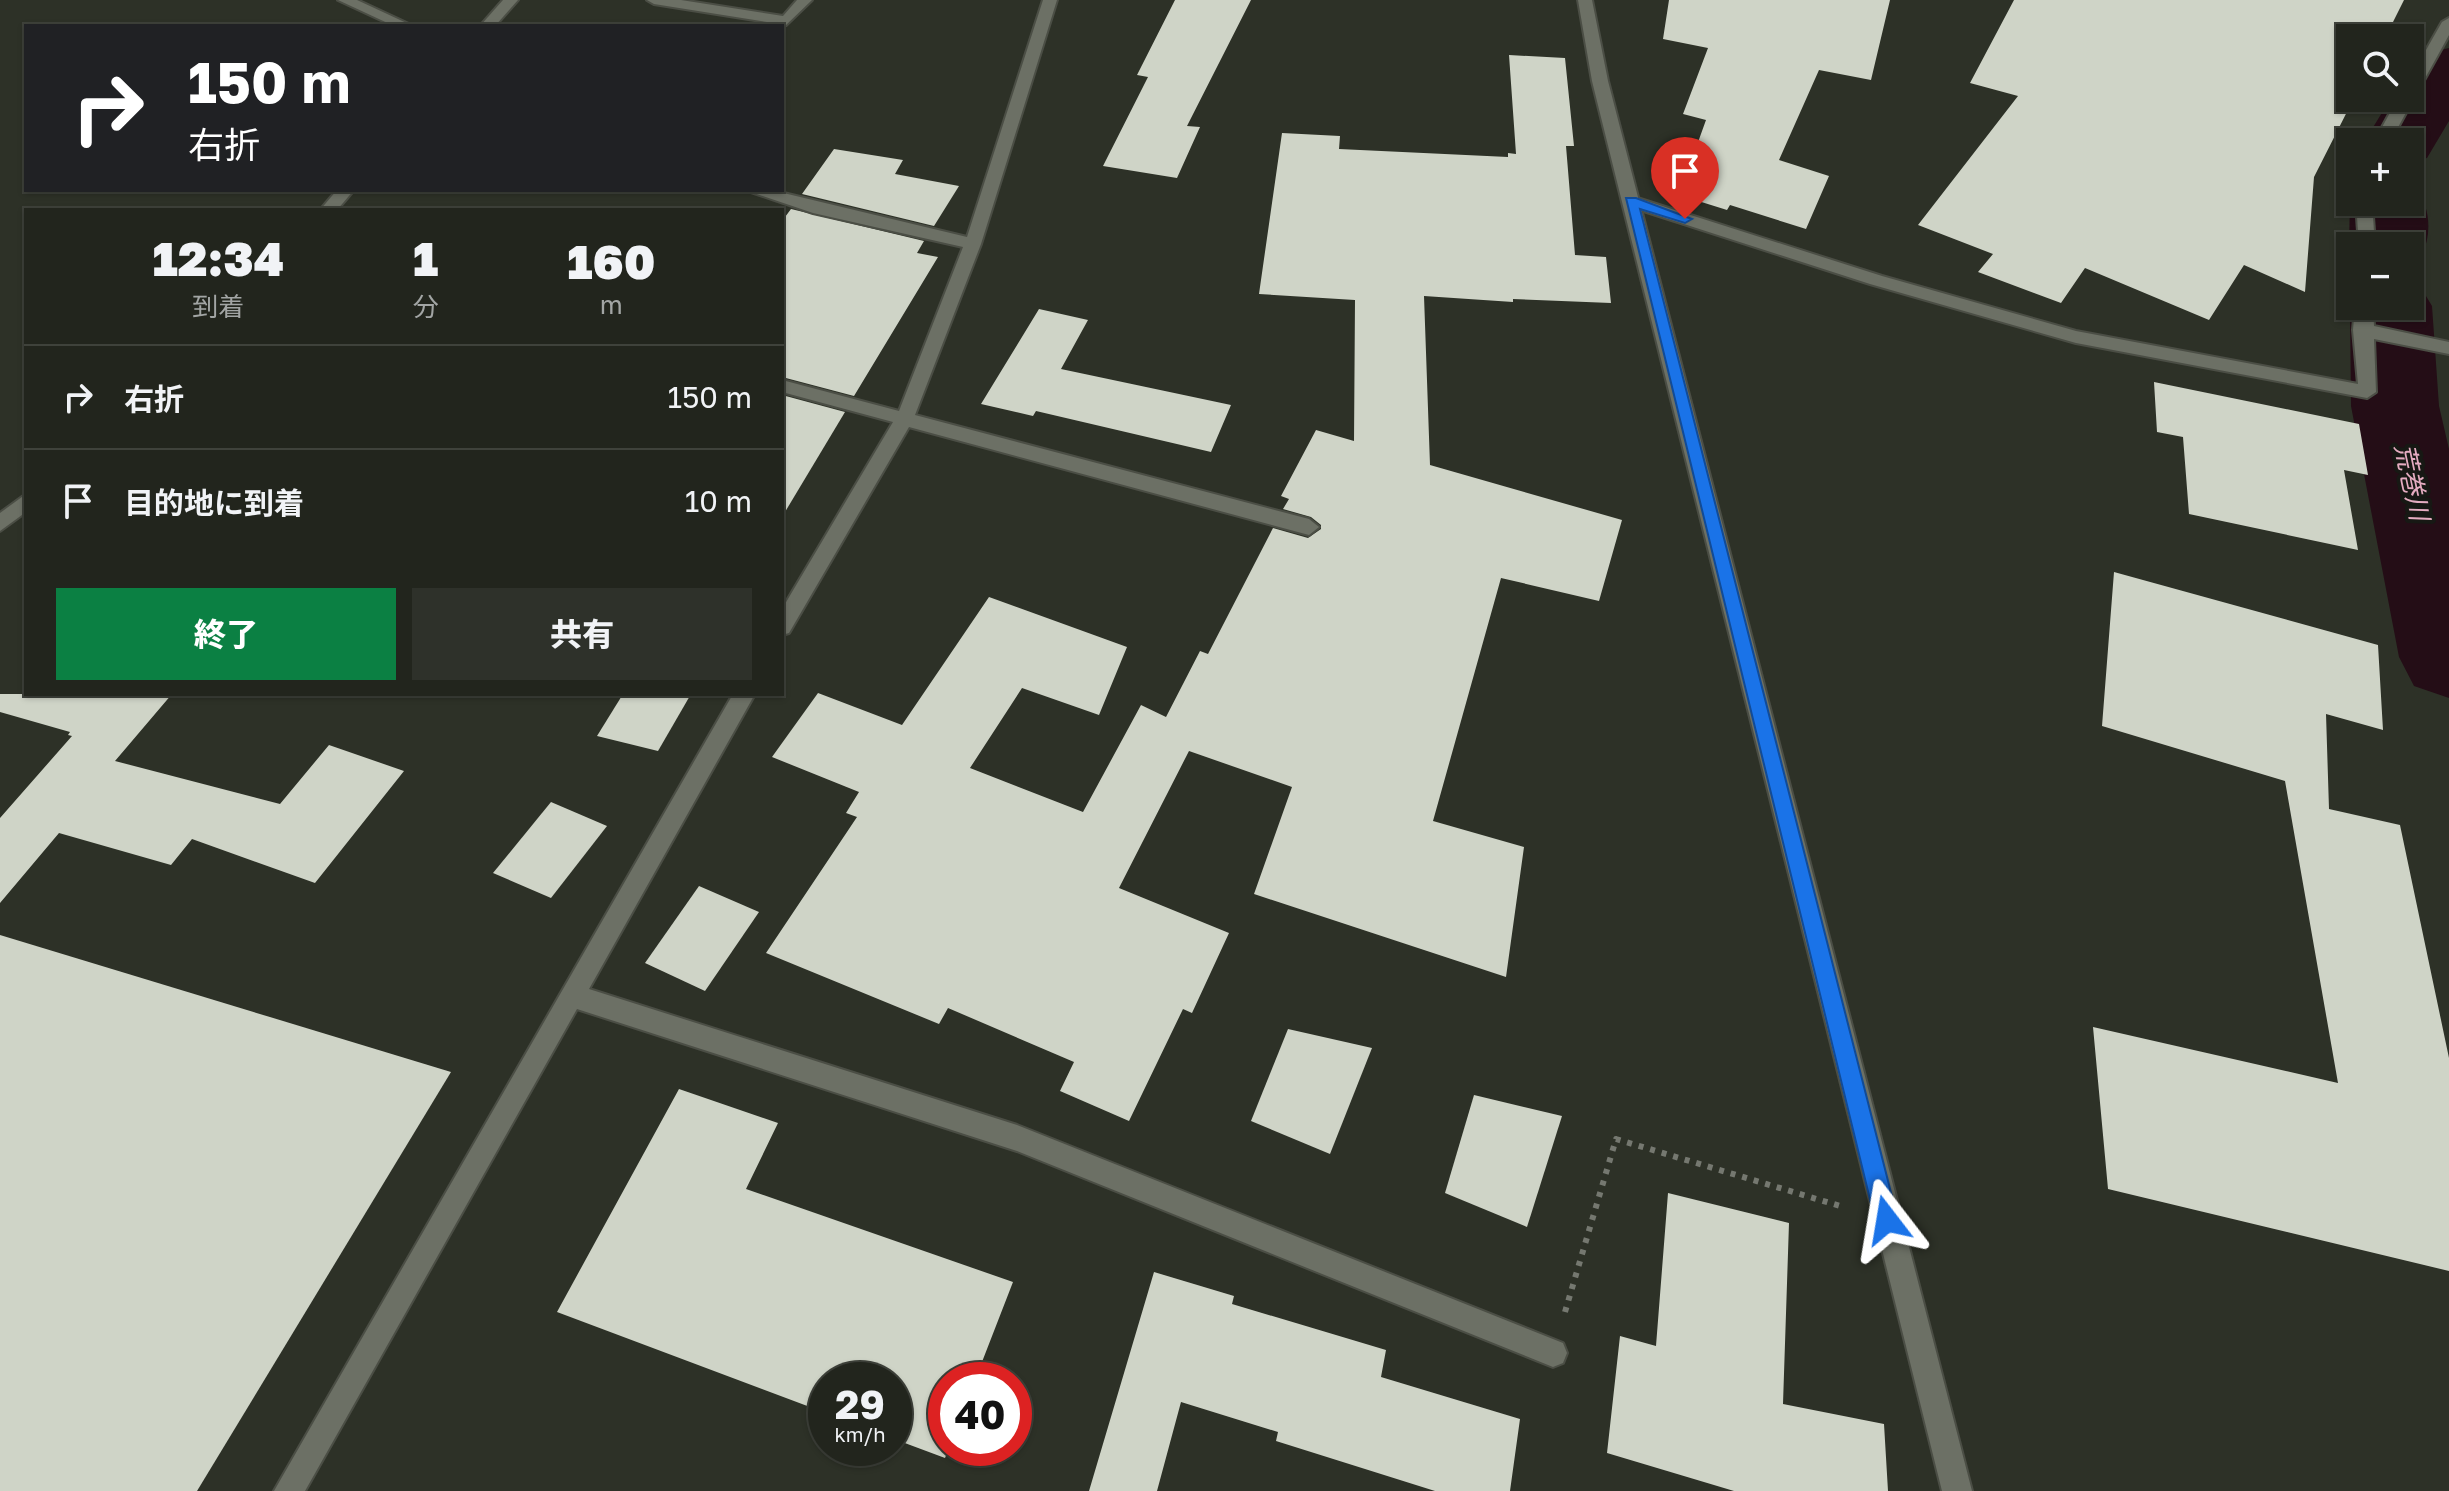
<!DOCTYPE html>
<html lang="ja">
<meta charset="utf-8">
<style>
body{margin:0;font-family:"Golos Text","Noto Sans JP",sans-serif;background:#2e312a;color:#f1f3f6;height:100vh;display:flex;flex-direction:column;font-size:30px;white-space:nowrap}
*{box-sizing:border-box;margin:0}
p{font-size:26px;color:#a2a5a4}
.icon{flex:none;width:44px;height:44px;fill:none;stroke:currentColor;stroke-width:2;stroke-linecap:round;stroke-linejoin:round}
.map{position:relative;flex:1;overflow:hidden}
.details{position:absolute;left:24px;top:208px;width:760px;height:488px;display:flex;flex-direction:column;background:#22251d;border-radius:0px;box-shadow:0 2px 6px #0004,0 0 0 2px #3f423b}
.details>*{flex:none}
.guide{position:absolute;left:24px;top:24px;width:760px;height:168px;border-radius:0px;box-shadow:0 2px 6px #0004,0 0 0 2px #3f423b;background:#202124;color:#fff;overflow:hidden}
.controls{position:absolute;left:2336px;top:24px;display:grid;gap:16px}
.controls a{display:grid;place-items:center;width:88px;height:88px;border-radius:0px;background:#22251d;box-shadow:0 2px 6px #0004,0 0 0 2px #3f423b;font-size:40px}
.speed{position:absolute;left:808px;top:1362px;display:flex;gap:16px;font-size:40px;font-weight:700;text-align:center}
.speed>*{display:grid;place-content:center;width:104px;height:104px;border-radius:50%;background:#22251d;box-shadow:0 2px 6px #0004,0 0 0 2px #3f423b;line-height:1}
.speed small{font-size:20px;font-weight:400}
.speed .limit{border:12px solid #d22;background:#fff;color:#111}
.pin{position:absolute;display:grid;place-items:center;width:68px;height:68px;color:#fff;margin:-82px -34px;border-radius:50% 50% 50% 0;rotate:-45deg;box-shadow:0 0 8px #0007}
.pin .icon{rotate:45deg}
.me{position:absolute;width:88px;margin:-44px;rotate:346deg;stroke-linejoin:round;filter:drop-shadow(0 0 6px #0008)}
.turn{display:flex;align-items:center;gap:28px;height:168px;padding:0 32px;font-size:36px}
.turn .icon{width:104px;height:104px;stroke-width:2.5}
.turn b{display:block;font-size:56px;line-height:68px}
.eta{display:flex;justify-content:space-evenly;align-items:center;height:136px;text-align:center}
.eta b{font-size:48px;font-weight:800;line-height:56px}
.cta{display:flex;gap:16px;margin-top:auto;padding:16px 32px}
.cta a{flex:1;height:92px;border-radius:0px;background:#0b8043;color:#fff;font-size:32px;font-weight:800;line-height:92px;text-align:center}
.cta a+a{background:#2e312a;color:#f1f3f6}
ul{padding:0;list-style:none}
li{display:flex;align-items:center;gap:24px;height:104px;padding:0 32px;border-top:2px solid #3f423b}
li div{flex:1}
li b{display:block;font-size:30px}
li em{font-style:normal}
.map>svg:first-child{display:block}
.lines{fill:none;stroke-linecap:round;stroke-linejoin:round}
.river{fill:#240d16;fill-rule:evenodd}
.building{fill:#cfd4c7}
.minor-casing{stroke:#4b4e45;stroke-width:4}
.tertiary-casing{stroke:#4b4e45;stroke-width:4}
.path{stroke:#757870;stroke-width:6;stroke-dasharray:5 7;stroke-linecap:butt}
.minor{fill:#6c7065;fill-rule:evenodd}
.tertiary{fill:#6c7065;fill-rule:evenodd}
.route{fill:#1a73e8;stroke:#114b97;stroke-width:2}
.labels{text-anchor:middle;stroke-width:8;stroke-linejoin:round;paint-order:stroke}
.water-label{font-size:26px;font-style:italic;fill:#e5acc1;stroke:#171814}
</style>
<div class="map">
<svg width="2449" height="1491" viewBox="0 0 2449 1491">
<rect width="100%" height="100%" fill="#2d3127"/>
<g class="lines">
<g class="river">
<path d="M2449 48V121L2427 158 2410 162V142H2364L2391 98H2410C2410 63 2415 56 2449 48Z"/>
<path d="M2410 183 2415 185C2432 210 2433 239 2417 264L2410 266V246L2350 247 2349 246 2350 201 2410 202Z"/>
<polygon points="2410,283 2420,286 2432,306 2439,406 2449,449 2449,698 2414,686 2399,657 2351,406 2350,306 2410,306"/>
</g>
</g>
<g class="building">
<polygon points="1175,0 1251,0 1187,126 1200,127 1177,178 1103,166 1148,77 1137,75"/>
<polygon points="1669,0 1890,0 1871,80 1819,70 1779,160 1829,176 1806,229 1730,205 1727,210 1679,195 1706,120 1683,114 1708,48 1663,39"/>
<polygon points="2014,0 2404,0 2385,38 2350,38 2350,98 2354,98 2314,177 2305,292 2244,265 2209,320 2085,268 2061,303 1978,272 1993,254 1918,225 2018,96 1970,83"/>
<polygon points="1509,55 1565,58 1574,146 1566,146 1575,255 1606,257 1611,303 1513,299 1513,302 1424,296 1430,465 1622,520 1599,601 1501,578 1433,821 1524,847 1506,977 1254,894 1292,787 1189,751 1119,888 1229,933 1192,1013 1183,1009 1129,1121 1060,1091 1074,1062 948,1008 939,1024 766,953 857,817 846,813 859,792 772,757 818,693 902,725 989,597 1127,647 1099,715 1022,688 970,768 1083,812 1141,705 1166,717 1200,651 1208,654 1273,528 1308,538 1321,529 1321,525 1311,517 1283,509 1289,499 1281,496 1316,430 1354,441 1355,300 1259,294 1282,133 1340,136 1339,149 1508,157 1508,153 1516,154"/>
<polygon points="834,149 903,160 895,174 959,186 934,226 802,194"/>
<polygon points="791,209 924,241 917,253 938,257 854,396 782,377 782,221"/>
<polygon points="1039,309 1088,320 1061,369 1231,405 1211,452 1036,411 1033,416 981,404"/>
<polygon points="2154,382 2359,424 2368,475 2344,470 2358,550 2189,514 2183,437 2157,432"/>
<polygon points="782,395 845,412 782,517"/>
<polygon points="2114,572 2378,645 2383,730 2326,714 2329,809 2400,825 2449,1058 2449,1271 2108,1189 2093,1027 2338,1083 2285,781 2102,726"/>
<polygon points="0,694 172,694 115,761 280,804 329,745 404,771 315,883 192,839 171,865 59,833 0,903 0,818 72,736 68,735 70,732 0,712"/>
<polygon points="623,694 691,694 658,751 597,736"/>
<polygon points="551,802 607,826 551,898 493,873"/>
<polygon points="699,886 759,912 705,991 645,963"/>
<polygon points="0,935 451,1072 197,1491 0,1491"/>
<polygon points="1288,1029 1372,1048 1330,1154 1251,1121"/>
<polygon points="679,1089 778,1123 746,1189 1013,1282 975,1380 946,1380 946,1448 949,1448 945,1458 894,1439 894,1380 826,1380 826,1413 557,1312"/>
<polygon points="1474,1095 1562,1116 1527,1227 1445,1193"/>
<polygon points="1668,1193 1789,1223 1783,1404 1884,1424 1888,1491 1734,1491 1607,1453 1620,1336 1656,1346"/>
<polygon points="1154,1272 1234,1296 1232,1304 1386,1350 1381,1377 1520,1419 1510,1491 1435,1491 1276,1441 1278,1432 1181,1402 1157,1491 1089,1491"/>
</g>
<g class="lines">
<defs>
<g id="minor">
<polygon points="338,0 357,0 413,26 394,26"/>
<polygon points="503,0 518,0 495,26 480,26"/>
<polygon points="647,0 681,0 783,16 797,0 812,0 786,25 654,4"/>
<polygon points="1043,0 1057,0 981,244 915,415 1309,519 1319,527 1309,535 909,427 789,633 782,635 782,609 893,422 782,392 782,380 899,411 963,247 813,213 745,190 771,190 967,237"/>
<polygon points="2449,18 2449,35 2418,91 2412,95 2414,98 2390,142 2374,142 2398,98 2410,98 2410,78 2442,22"/>
<polygon points="337,190 354,190 337,210 320,210"/>
<polygon points="1631,196 1882,276 2076,331 2358,384 2353,330 2355,306 2373,306 2374,326 2449,342 2449,354 2374,339 2376,392 2367,398 2076,343 1870,284 1625,205 1625,197"/>
<polygon points="2356,202 2372,202 2375,246 2359,246"/>
<polygon points="26,494 26,512 0,531 0,513"/>
<polygon points="733,694 755,694 589,989 1017,1125 1563,1343 1567,1353 1563,1363 1553,1367 1017,1151 577,1009 305,1491 274,1491"/>
</g>
<polygon id="tertiary" points="1578,0 1592,0 1608,81 1972,1491 1942,1491 1592,81"/>
</defs>
<use href="#minor" class="minor-casing"/>
<use href="#tertiary" class="tertiary-casing"/>
<polyline class="path" points="1565,1312 1616,1139 1840,1206"/>
<use href="#minor" class="minor"/>
<use href="#tertiary" class="tertiary"/>
</g>
<polygon class="route" points="1626,198 1636,198 1692,219 1685,223 1640,209 1898,1220 1894,1228 1887,1231 1879,1228 1875,1220"/>
<g class="labels">
<g class="water-label">
<text transform="translate(2412 482) rotate(78)" y="9">荒巻川</text>
</g>
</g>
</svg>
<div class="controls">
<a><svg class="icon" aria-label="search" viewBox="0 0 24 24"><circle cx="10" cy="10" r="6"/><path d="M15 15l6 6"/></svg></a>
<a>+</a>
<a>−</a>
</div>
<div class="speed"><div>29<small>km/h</small></div><div class="limit">40</div></div>
<div class="pin" style="left:1685px;top:219px;background:#d93025"><svg class="icon" aria-label="arrive" viewBox="0 0 24 24"><path d="M6 21V4h12l-3 4 3 4H6"/></svg></div>
<svg class="me" style="left:1887px;top:1220px" viewBox="-20 -20 40 40"><path d="M0-17L14 15 0 8-14 15z" fill="#1a73e8" stroke="#fff" stroke-width="4"/></svg>
<div class="guide">
<div class="turn"><svg class="icon" aria-label="right" viewBox="0 0 24 24"><path d="M7 20v-9h11M14 6l5 5-5 5"/></svg><div><b>150 m</b>右折</div></div>
</div>
<section class="details">
<div class="eta">
<div><b>12:34</b><p>到着</p></div>
<div><b>1</b><p>分</p></div>
<div><b>160</b><p>m</p></div>
</div>
<ul>
<li><svg class="icon" aria-label="right" viewBox="0 0 24 24"><path d="M7 20v-9h11M14 6l5 5-5 5"/></svg><div><b>右折</b></div><em>150 m</em></li>
<li><svg class="icon" aria-label="arrive" viewBox="0 0 24 24"><path d="M6 21V4h12l-3 4 3 4H6"/></svg><div><b>目的地に到着</b></div><em>10 m</em></li>
</ul>
<div class="cta"><a>終了</a><a>共有</a></div>
</section>
</div>
